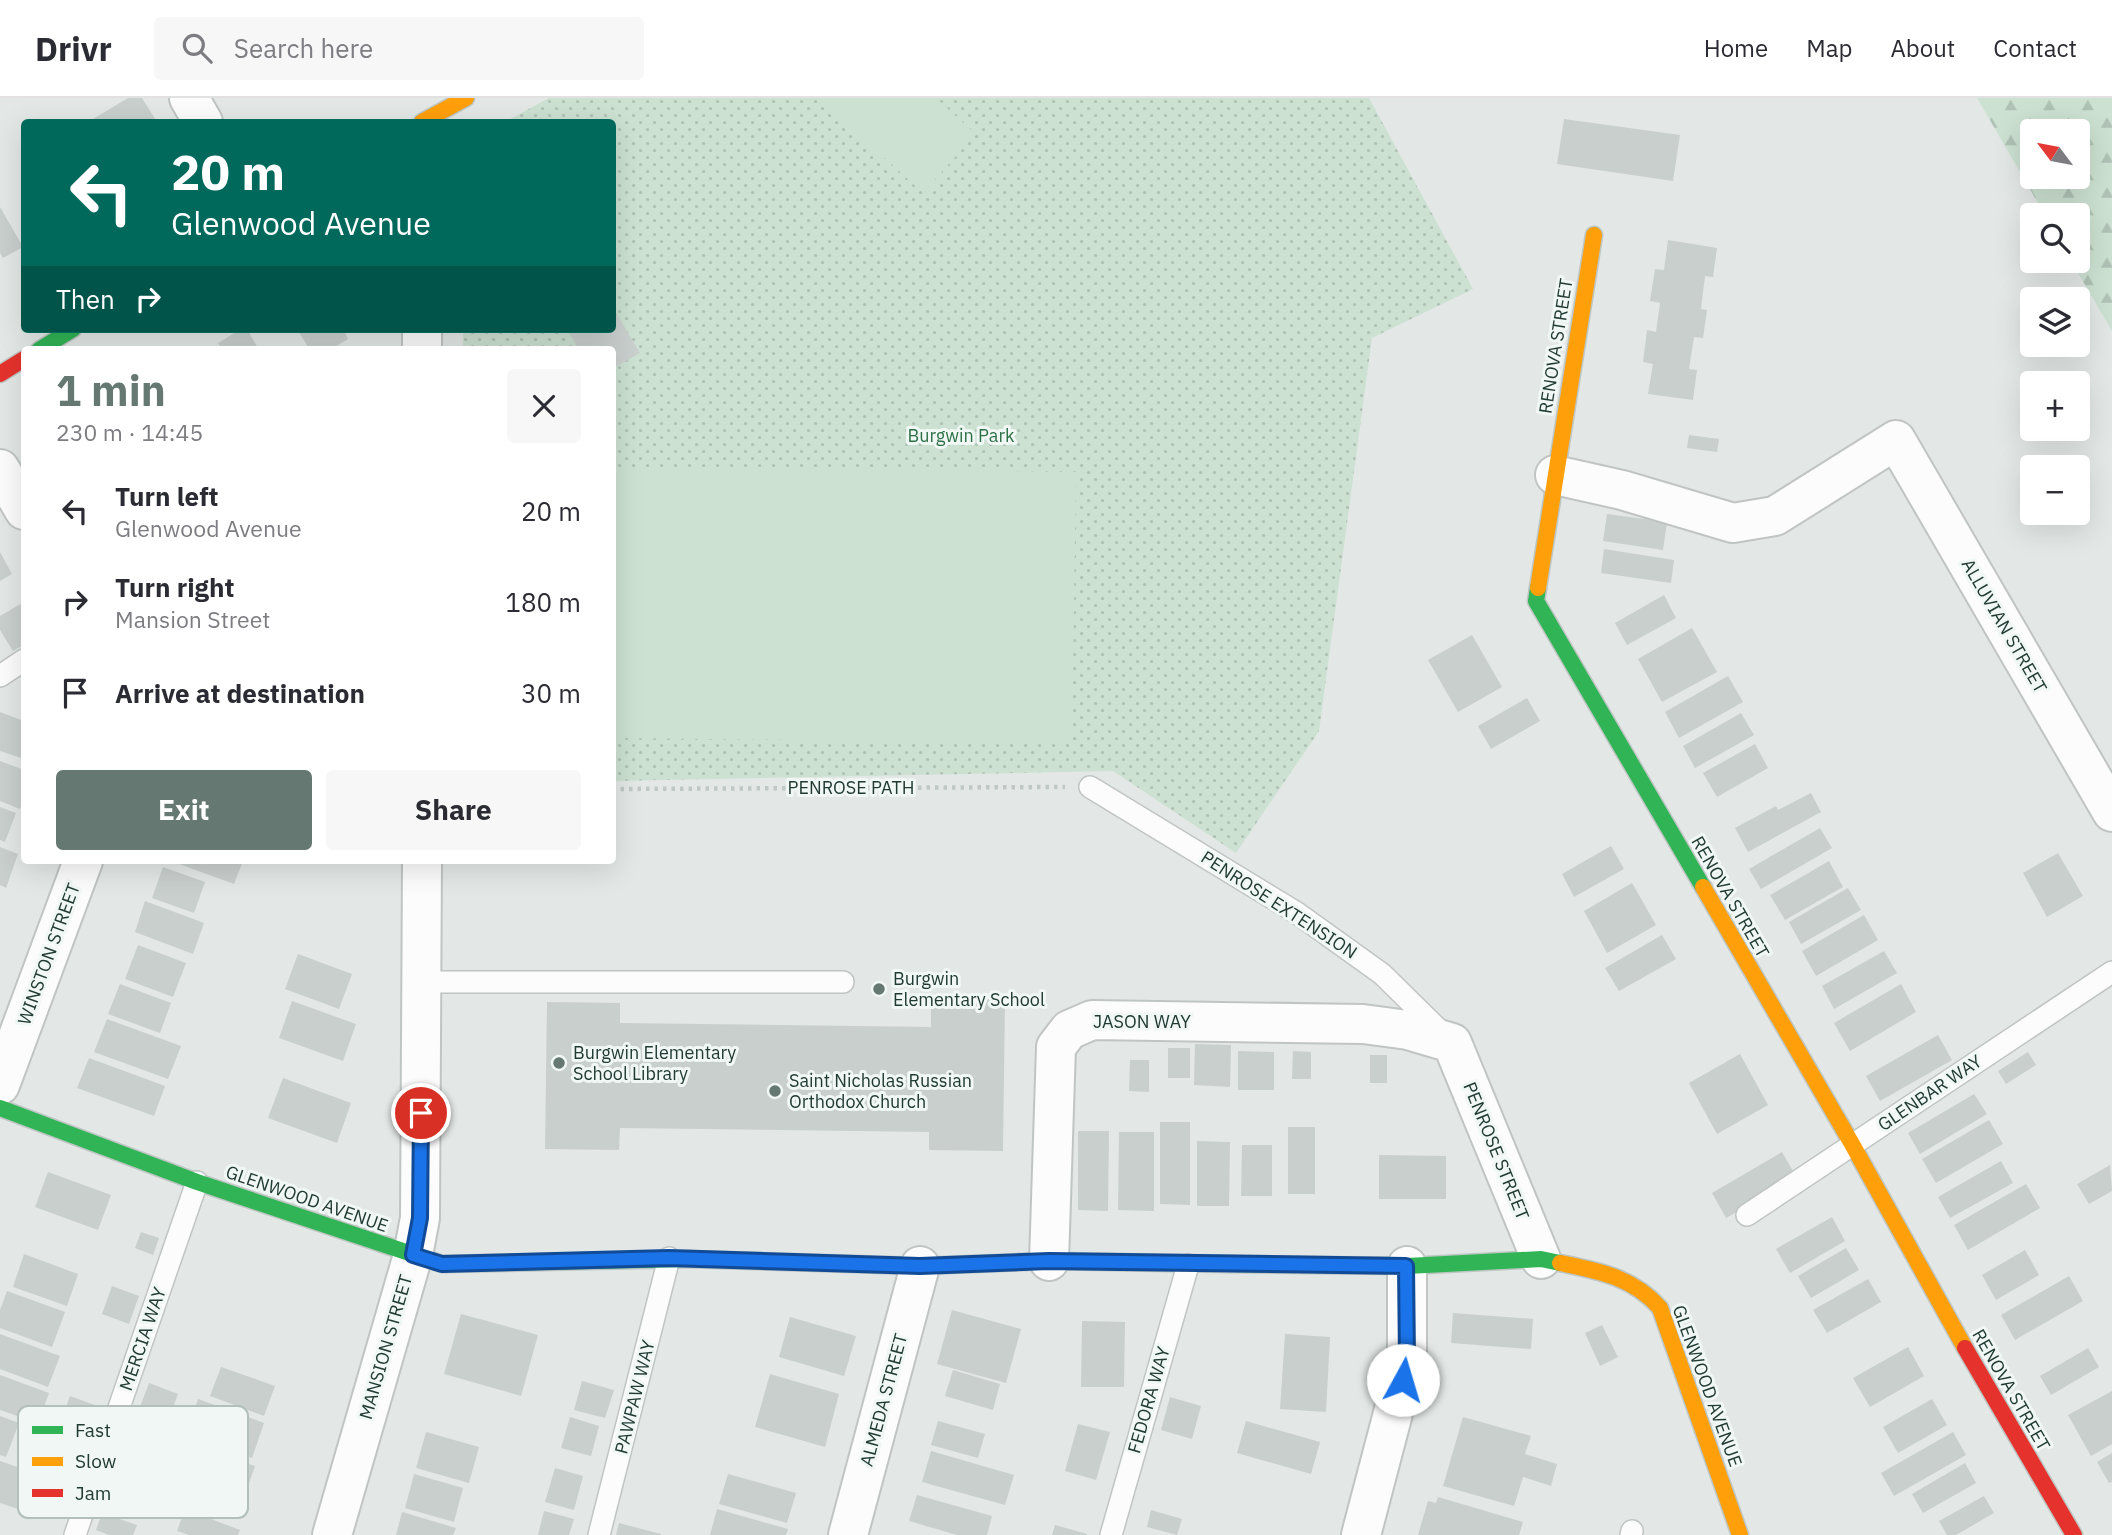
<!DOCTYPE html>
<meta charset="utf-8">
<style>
body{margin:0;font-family:"IBM Plex Sans",sans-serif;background:#f7f7f7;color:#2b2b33;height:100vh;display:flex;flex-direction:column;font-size:26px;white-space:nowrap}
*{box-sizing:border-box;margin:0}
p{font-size:23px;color:#7c7c81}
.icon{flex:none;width:38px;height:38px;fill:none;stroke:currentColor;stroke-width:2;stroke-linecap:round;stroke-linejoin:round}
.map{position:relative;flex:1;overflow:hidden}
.panel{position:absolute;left:21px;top:248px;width:595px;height:518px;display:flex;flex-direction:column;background:#fff;border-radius:7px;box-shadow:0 7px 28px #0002}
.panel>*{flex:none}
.top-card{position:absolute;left:21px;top:21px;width:595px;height:214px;border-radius:7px;box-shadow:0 7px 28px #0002;background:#00695c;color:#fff;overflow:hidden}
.needle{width:46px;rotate:302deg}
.controls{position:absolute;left:2020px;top:21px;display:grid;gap:14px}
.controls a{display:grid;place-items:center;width:70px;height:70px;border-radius:7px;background:#fff;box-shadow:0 7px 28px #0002;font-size:35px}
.pin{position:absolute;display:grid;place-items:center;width:60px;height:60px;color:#fff;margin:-30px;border:4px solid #fff;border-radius:50%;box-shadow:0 2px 7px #0007}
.me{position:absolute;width:77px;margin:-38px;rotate:6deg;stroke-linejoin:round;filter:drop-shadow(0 0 5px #0008)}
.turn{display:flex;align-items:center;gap:24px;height:147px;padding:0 35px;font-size:32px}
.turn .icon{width:91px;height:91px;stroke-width:2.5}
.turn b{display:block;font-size:49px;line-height:60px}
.then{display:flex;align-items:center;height:66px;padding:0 35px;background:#0003;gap:14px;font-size:26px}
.round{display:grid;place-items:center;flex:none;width:74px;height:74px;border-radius:7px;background:#f7f7f7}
.headline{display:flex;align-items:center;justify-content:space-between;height:119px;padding:0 35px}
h1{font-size:42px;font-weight:700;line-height:52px;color:#657872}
.button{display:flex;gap:14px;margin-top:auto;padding:14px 35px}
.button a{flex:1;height:80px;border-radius:7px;background:#657872;color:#fff;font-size:28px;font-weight:700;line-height:80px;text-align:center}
.button a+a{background:#f7f7f7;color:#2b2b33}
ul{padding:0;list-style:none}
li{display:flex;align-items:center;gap:21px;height:91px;padding:0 35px}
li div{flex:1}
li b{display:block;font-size:26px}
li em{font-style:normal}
header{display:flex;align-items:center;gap:42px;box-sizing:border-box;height:98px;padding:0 35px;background:#fff;border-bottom:2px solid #e1e1e2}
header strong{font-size:33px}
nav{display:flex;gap:38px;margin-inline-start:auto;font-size:24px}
.search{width:490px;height:63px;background:#f7f7f7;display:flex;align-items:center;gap:18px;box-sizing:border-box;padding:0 24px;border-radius:7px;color:#7c7c81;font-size:26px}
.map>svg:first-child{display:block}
.grass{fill:url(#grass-dots)}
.forest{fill:url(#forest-firs);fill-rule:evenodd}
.pitch{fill:#cce1d2}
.building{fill:#c9cfcd}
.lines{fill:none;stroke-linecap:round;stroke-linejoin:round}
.lane-casing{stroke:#c0c5c3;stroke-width:24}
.street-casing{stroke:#c0c5c3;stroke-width:42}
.fast-casing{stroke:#bec6c3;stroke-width:19}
.slow-casing{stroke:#bec6c3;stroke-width:19}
.jam-casing{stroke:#bec6c3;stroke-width:19}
.path{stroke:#c0c8c6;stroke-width:4.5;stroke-dasharray:3.5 5;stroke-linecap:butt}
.lane{stroke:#fbfcfb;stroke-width:21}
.street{stroke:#fbfcfb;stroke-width:38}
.fast{stroke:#30b455;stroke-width:16}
.slow{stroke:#ff9f0a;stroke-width:16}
.jam{stroke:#e5322d;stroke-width:16}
.route-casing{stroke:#114b97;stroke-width:18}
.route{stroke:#1a73e8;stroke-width:12}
.poi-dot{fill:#657872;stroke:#f0f7f4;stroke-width:2.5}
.labels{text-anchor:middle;stroke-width:6;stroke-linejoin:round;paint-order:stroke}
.street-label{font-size:18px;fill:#213b34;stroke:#f0f7f4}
.park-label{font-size:18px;fill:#2c7146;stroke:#f0f7f4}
.poi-label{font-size:18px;fill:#213b34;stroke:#f0f7f4;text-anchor:start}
.key{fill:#f0f7f4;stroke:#b2bfba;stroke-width:2}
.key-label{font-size:19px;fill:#213b34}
</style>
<header>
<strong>Drivr</strong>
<div class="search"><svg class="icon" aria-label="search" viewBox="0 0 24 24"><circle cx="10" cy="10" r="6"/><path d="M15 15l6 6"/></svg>Search here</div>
<nav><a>Home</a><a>Map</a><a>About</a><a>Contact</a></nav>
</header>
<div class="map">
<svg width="2112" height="1437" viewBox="0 0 2112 1437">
<defs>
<pattern id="grass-dots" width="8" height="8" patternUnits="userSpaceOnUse" patternTransform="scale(1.75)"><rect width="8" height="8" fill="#cce1d2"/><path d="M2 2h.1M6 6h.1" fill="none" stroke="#afc2b5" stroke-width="1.8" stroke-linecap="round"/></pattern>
<pattern id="forest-firs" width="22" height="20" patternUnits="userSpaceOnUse" patternTransform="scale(1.75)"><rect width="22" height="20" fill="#cce1d2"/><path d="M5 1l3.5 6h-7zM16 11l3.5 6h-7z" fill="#afc2b5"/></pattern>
</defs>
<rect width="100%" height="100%" fill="#e3e8e6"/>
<polygon class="grass" points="549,0 1369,0 1473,191 1372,240 1319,633 1236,755 1113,673 613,683 612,252 463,252 463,231 612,231 612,24 505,24"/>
<path class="forest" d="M1977 0H2112V233L2071 163H2077V117H2045ZM2032 33H2077V79H2032Z"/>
<g class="pitch">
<polygon points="829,0 936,0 976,36 923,95 824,5"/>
<polygon points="613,369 1076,374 1072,645 613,640"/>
</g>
<g class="building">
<polygon points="128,0 142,0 157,24 88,24"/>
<polygon points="1564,21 1680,37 1673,83 1557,66"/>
<polygon points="0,109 23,149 3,160 0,155"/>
<polygon points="1668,142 1717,150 1713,179 1705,178 1701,211 1707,212 1703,240 1694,239 1689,271 1697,272 1693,302 1648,296 1653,266 1643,264 1647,232 1656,234 1660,205 1650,203 1655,171 1664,172"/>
<polygon points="612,208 640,255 612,271 612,252 579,252 567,231 612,231"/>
<polygon points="241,231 247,231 259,252 222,252 218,245"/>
<polygon points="297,231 343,231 348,241 330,252 310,252"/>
<polygon points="1689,337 1719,341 1717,354 1687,350"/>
<polygon points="1607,416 1667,424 1663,452 1603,443"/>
<polygon points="1604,451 1674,462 1671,485 1601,475"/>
<polygon points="0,454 12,476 0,483"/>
<polygon points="1664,497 1676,520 1627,547 1615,525"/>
<polygon points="24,504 24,547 13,553 0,532 0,518"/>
<polygon points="1692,530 1717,574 1662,604 1638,561"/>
<polygon points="1472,537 1502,589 1458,614 1428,562"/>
<polygon points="1728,578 1743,604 1679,640 1665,614"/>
<polygon points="1527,600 1540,623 1491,651 1478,628"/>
<polygon points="0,614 24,623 24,661 0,653"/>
<polygon points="1741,615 1754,637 1695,670 1683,648"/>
<polygon points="1755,646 1768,670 1717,699 1703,675"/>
<polygon points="0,663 24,672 24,699 20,711 0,703"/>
<polygon points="1811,695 1821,714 1748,754 1735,730 1776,708 1778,712"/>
<polygon points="0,709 16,715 5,744 0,742"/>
<polygon points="1820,730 1832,750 1761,791 1749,771"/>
<polygon points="1611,748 1624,771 1574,799 1562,776"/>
<polygon points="0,749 18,756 6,790 0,787"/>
<polygon points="2058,755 2083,798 2047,819 2023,775"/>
<polygon points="171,763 243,763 234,786"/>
<polygon points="1829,763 1843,789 1785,822 1770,797"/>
<polygon points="163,769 205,784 194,815 152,800"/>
<polygon points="1632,785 1656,827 1607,855 1584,813"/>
<polygon points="1848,790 1861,812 1801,846 1789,824"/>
<polygon points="145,803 204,825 193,856 135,834"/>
<polygon points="1864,817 1878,842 1816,878 1802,853"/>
<polygon points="1662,837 1676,861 1619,893 1605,870"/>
<polygon points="138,847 186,865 173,899 125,881"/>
<polygon points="1884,853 1897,875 1834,911 1822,888"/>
<polygon points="298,856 352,876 339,911 285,891"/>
<polygon points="120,886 171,905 160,935 108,916"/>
<polygon points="1901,886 1916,914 1850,953 1834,925"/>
<polygon points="931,900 1005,901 1003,1053 929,1052 929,1034 620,1030 619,1052 545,1051 547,904 620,905 620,925 931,929"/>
<polygon points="292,903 356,926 343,963 279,940"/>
<polygon points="107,921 181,948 168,981 94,954"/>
<polygon points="1938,937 1952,962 1880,1003 1866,978"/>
<polygon points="1195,946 1231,947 1230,989 1194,987"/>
<rect x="1168" y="950" width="22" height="30"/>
<polygon points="1238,953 1274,954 1274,992 1238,992"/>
<polygon points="1293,953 1311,954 1311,981 1292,981"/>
<polygon points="2028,954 2036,967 2006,986 1998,973"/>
<polygon points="1740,956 1768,1007 1717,1036 1689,985"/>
<rect x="1370" y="957" width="17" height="28"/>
<polygon points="89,960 165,988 154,1018 77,990"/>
<polygon points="1130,962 1149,962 1149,994 1129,993"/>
<polygon points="283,980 351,1005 337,1045 268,1020"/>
<polygon points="1974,996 1987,1016 1920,1056 1908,1035"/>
<polygon points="1989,1022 2003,1046 1936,1085 1922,1061"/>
<polygon points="1160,1024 1190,1024 1190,1107 1160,1106"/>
<rect x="1288" y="1029" width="27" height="67"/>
<polygon points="1078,1033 1109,1033 1108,1113 1078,1112"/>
<polygon points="1119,1034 1154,1034 1154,1113 1118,1112"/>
<polygon points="1197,1043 1230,1044 1229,1108 1197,1108"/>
<polygon points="1242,1047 1272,1047 1272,1098 1241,1098"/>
<polygon points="1782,1054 1797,1080 1726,1120 1712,1095"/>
<polygon points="1379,1057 1446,1058 1446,1101 1379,1101"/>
<polygon points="2001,1063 2013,1085 1950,1120 1938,1099"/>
<polygon points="2110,1067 2112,1093 2089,1106 2077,1086"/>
<polygon points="48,1074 111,1097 98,1132 35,1109"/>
<polygon points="2026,1086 2040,1110 1968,1152 1954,1127"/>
<polygon points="1832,1119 1845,1143 1790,1175 1776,1151"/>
<polygon points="141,1134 159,1140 153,1157 135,1150"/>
<polygon points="1846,1150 1859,1172 1811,1200 1798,1178"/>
<polygon points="2025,1152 2039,1177 1996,1202 1982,1177"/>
<polygon points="24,1156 78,1176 67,1208 13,1189"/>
<polygon points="2069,1178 2083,1203 2015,1242 2001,1217"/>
<polygon points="1868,1181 1881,1204 1827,1235 1813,1212"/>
<polygon points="112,1188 139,1198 129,1226 102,1216"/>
<polygon points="7,1193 65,1214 52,1249 0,1230 0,1212"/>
<polygon points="952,1212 1021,1231 1006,1285 937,1266"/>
<polygon points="1453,1215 1533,1221 1531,1251 1451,1245"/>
<polygon points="461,1216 538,1237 521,1298 444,1276"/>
<polygon points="790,1219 856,1238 844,1278 779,1259"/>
<polygon points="1082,1223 1125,1224 1124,1289 1081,1289"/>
<polygon points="1602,1227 1618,1259 1600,1268 1585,1235"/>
<polygon points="0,1236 60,1258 48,1289 0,1271"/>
<polygon points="1285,1236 1330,1239 1326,1314 1280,1311"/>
<polygon points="1908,1249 1924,1278 1870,1309 1853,1280"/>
<polygon points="2088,1250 2099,1269 2051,1297 2040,1278"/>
<polygon points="221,1269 275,1288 264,1318 210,1298"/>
<polygon points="953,1272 1000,1286 993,1312 945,1298"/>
<polygon points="770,1276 839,1296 825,1349 755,1329"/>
<polygon points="0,1277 49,1295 38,1325 0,1312"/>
<polygon points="582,1283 614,1292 605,1320 574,1312"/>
<polygon points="149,1285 178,1296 167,1325 138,1314"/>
<polygon points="2112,1293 2112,1346 2091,1358 2068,1317"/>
<polygon points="70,1298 100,1309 89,1338 59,1328"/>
<polygon points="1170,1299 1201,1308 1192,1341 1161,1332"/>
<polygon points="198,1301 264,1325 252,1360 186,1336"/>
<polygon points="1932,1301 1947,1327 1898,1355 1883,1329"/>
<polygon points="0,1318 19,1325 6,1359 0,1357"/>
<polygon points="570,1319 599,1328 591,1358 561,1350"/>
<polygon points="1463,1319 1531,1338 1525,1356 1557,1366 1551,1388 1523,1379 1514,1408 1443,1388"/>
<polygon points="938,1323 985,1336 978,1360 931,1347"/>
<polygon points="1246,1323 1320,1344 1311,1376 1237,1355"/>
<polygon points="1078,1326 1110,1334 1096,1382 1065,1373"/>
<polygon points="426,1334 479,1349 469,1385 416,1370"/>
<polygon points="1953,1334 1966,1357 1894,1398 1881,1375"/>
<polygon points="195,1347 255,1368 247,1391 187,1370"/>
<polygon points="931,1353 1014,1377 1005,1407 922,1384"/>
<polygon points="2112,1355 2112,1384 2109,1385 2097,1364"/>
<polygon points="0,1363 38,1376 24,1413 0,1405"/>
<polygon points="1965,1365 1976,1385 1923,1415 1912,1396"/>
<polygon points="555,1370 583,1378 574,1412 545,1404"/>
<polygon points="414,1376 463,1390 454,1424 405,1410"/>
<polygon points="728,1376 796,1395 787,1425 719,1406"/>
<polygon points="190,1377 244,1398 236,1421 181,1401"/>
<polygon points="917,1397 992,1418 987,1437 957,1437 909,1423"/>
<polygon points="1984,1398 1994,1415 1956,1437 1947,1437 1939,1423"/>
<polygon points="1438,1399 1523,1424 1519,1437 1418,1437 1428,1403 1436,1405"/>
<polygon points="185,1411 240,1432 238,1437 189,1437 177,1433"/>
<polygon points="717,1411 788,1431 786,1437 710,1437"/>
<polygon points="1151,1412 1182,1421 1177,1437 1147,1429"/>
<polygon points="544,1413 574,1421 569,1437 538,1437"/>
<polygon points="402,1414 456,1430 453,1437 396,1437"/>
<polygon points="102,1415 137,1427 133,1437 109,1437 96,1432"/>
<polygon points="619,1425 661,1436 661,1437 616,1437"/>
<polygon points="1055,1427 1087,1436 1087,1437 1052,1437"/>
</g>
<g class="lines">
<defs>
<g id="lane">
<polyline points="0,578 24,562"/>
<polyline points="1090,689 1297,815 1382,876 1443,936"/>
<polyline points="422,884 843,884"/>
<polyline points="1747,1117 2112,874"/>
<polyline points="75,1437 197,1084"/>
<polyline points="599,1437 669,1160"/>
<polyline points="1111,1437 1188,1167"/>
<polyline points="1631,1437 1632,1433"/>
</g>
<g id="street">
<polyline points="189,0 203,24"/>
<polyline points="422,252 422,231"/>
<polyline points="0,371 24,412"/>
<polyline points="1555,377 1622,392 1733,425 1775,418 1896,342 2112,714"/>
<polyline points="0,987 83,763"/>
<polyline points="1049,1163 1056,949 1069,932 1092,922 1363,926 1408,932 1452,945 1541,1161"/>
<polyline points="332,1437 413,1157 420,1120 422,763"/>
<polyline points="848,1437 920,1168"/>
<polyline points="1361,1437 1407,1262 1407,1168"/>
</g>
<g id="fast">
<polyline points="39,252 73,231"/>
<polyline points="1538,490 1536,503 1703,789"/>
<polyline points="0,1010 197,1084 442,1166 689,1161"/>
<polyline points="1231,1166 1407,1168 1541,1161 1560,1165"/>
</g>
<g id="slow">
<polyline points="422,24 466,0"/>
<polyline points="1538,490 1594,137"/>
<polyline points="1703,789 1852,1046 1965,1250"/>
<polyline points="689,1161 920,1168 1049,1163 1231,1166"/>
<path d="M1560 1165C1599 1173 1633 1179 1660 1210L1740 1437"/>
</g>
<g id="jam">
<polyline points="0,276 24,261"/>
<polyline points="1965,1250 2074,1437"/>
</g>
</defs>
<use href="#lane" class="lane-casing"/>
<use href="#street" class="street-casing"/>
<use href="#fast" class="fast-casing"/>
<use href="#slow" class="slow-casing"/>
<use href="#jam" class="jam-casing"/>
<polyline class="path" points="612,691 1065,689"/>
<use href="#lane" class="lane"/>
<use href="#street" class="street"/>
<use href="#fast" class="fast"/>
<use href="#slow" class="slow"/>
<use href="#jam" class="jam"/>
</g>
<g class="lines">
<defs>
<polyline id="route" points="421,1015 420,1120 413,1157 442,1166 669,1160 920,1168 1049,1163 1406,1168 1407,1262 1403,1282"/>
</defs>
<use href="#route" class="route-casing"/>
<use href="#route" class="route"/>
</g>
<g class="poi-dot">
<circle cx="879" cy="891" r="7"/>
<circle cx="559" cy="965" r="7"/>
<circle cx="775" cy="993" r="7"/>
</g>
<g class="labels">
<g class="street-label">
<text transform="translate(1556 248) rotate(-81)" y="6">RENOVA STREET</text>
<text transform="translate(2004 528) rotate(60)" y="6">ALLUVIAN STREET</text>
<text x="851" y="696">PENROSE PATH</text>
<text transform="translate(1730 799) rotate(60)" y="6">RENOVA STREET</text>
<text transform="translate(1279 807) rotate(33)" y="6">PENROSE EXTENSION</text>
<text transform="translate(49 856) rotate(-70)" y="6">WINSTON STREET</text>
<text x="1142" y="930">JASON WAY</text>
<text transform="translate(1930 995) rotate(-34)" y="6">GLENBAR WAY</text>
<text transform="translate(1496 1053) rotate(68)" y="6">PENROSE STREET</text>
<text transform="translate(307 1101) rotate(19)" y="6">GLENWOOD AVENUE</text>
<text transform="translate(143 1241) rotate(-71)" y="6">MERCIA WAY</text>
<text transform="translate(386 1249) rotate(-74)" y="6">MANSION STREET</text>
<text transform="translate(1707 1288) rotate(70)" y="6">GLENWOOD AVENUE</text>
<text transform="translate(2011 1292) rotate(60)" y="6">RENOVA STREET</text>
<text transform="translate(635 1299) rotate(-76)" y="6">PAWPAW WAY</text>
<text transform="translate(884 1302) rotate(-75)" y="6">ALMEDA STREET</text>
<text transform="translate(1149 1302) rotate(-74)" y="6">FEDORA WAY</text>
</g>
<g class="park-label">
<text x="961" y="344">Burgwin Park</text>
</g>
<g class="poi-label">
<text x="893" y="887">Burgwin<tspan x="893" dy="21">Elementary School</tspan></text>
<text x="573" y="961">Burgwin Elementary<tspan x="573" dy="21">School Library</tspan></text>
<text x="789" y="989">Saint Nicholas Russian<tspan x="789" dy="21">Orthodox Church</tspan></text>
</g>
</g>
<rect x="18" y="1308" width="230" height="112" rx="10" class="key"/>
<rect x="32" y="1328" width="31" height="8" fill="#30b455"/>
<rect x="32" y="1359" width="31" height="9" fill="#ff9f0a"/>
<rect x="32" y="1391" width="31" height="8" fill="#e5322d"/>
<g class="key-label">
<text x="75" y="1339">Fast</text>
<text x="75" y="1370">Slow</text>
<text x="75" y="1402">Jam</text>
</g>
</svg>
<div class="controls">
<a><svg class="needle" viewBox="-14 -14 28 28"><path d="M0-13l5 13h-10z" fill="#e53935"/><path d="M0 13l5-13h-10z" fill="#7c7c81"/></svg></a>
<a><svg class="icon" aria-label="search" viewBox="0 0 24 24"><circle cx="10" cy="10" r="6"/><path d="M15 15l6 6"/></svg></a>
<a><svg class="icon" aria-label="layers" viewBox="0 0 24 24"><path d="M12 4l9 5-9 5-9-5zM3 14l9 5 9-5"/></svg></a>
<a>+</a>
<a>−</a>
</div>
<div class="pin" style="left:421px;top:1015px;background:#d93025"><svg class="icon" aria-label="arrive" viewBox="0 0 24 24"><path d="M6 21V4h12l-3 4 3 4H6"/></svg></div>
<svg class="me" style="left:1403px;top:1282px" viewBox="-20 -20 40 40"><circle r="19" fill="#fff"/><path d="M0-13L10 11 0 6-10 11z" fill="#1a73e8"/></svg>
<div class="top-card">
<div class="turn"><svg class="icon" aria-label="left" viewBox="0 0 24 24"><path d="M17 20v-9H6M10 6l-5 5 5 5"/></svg><div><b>20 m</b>Glenwood Avenue</div></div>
<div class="then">Then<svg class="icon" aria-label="right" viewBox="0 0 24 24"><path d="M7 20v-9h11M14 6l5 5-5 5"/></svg></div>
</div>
<section class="panel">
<div class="headline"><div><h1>1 min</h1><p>230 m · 14:45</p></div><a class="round"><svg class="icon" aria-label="close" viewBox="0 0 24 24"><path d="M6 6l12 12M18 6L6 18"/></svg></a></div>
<ul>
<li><svg class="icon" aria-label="left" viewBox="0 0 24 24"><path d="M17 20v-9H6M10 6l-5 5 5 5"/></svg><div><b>Turn left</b><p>Glenwood Avenue</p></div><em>20 m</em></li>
<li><svg class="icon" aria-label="right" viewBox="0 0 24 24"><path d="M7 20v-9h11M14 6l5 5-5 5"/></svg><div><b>Turn right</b><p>Mansion Street</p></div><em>180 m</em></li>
<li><svg class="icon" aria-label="arrive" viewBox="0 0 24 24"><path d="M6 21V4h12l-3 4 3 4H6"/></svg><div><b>Arrive at destination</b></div><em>30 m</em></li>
</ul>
<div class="button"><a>Exit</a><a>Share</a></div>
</section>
</div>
